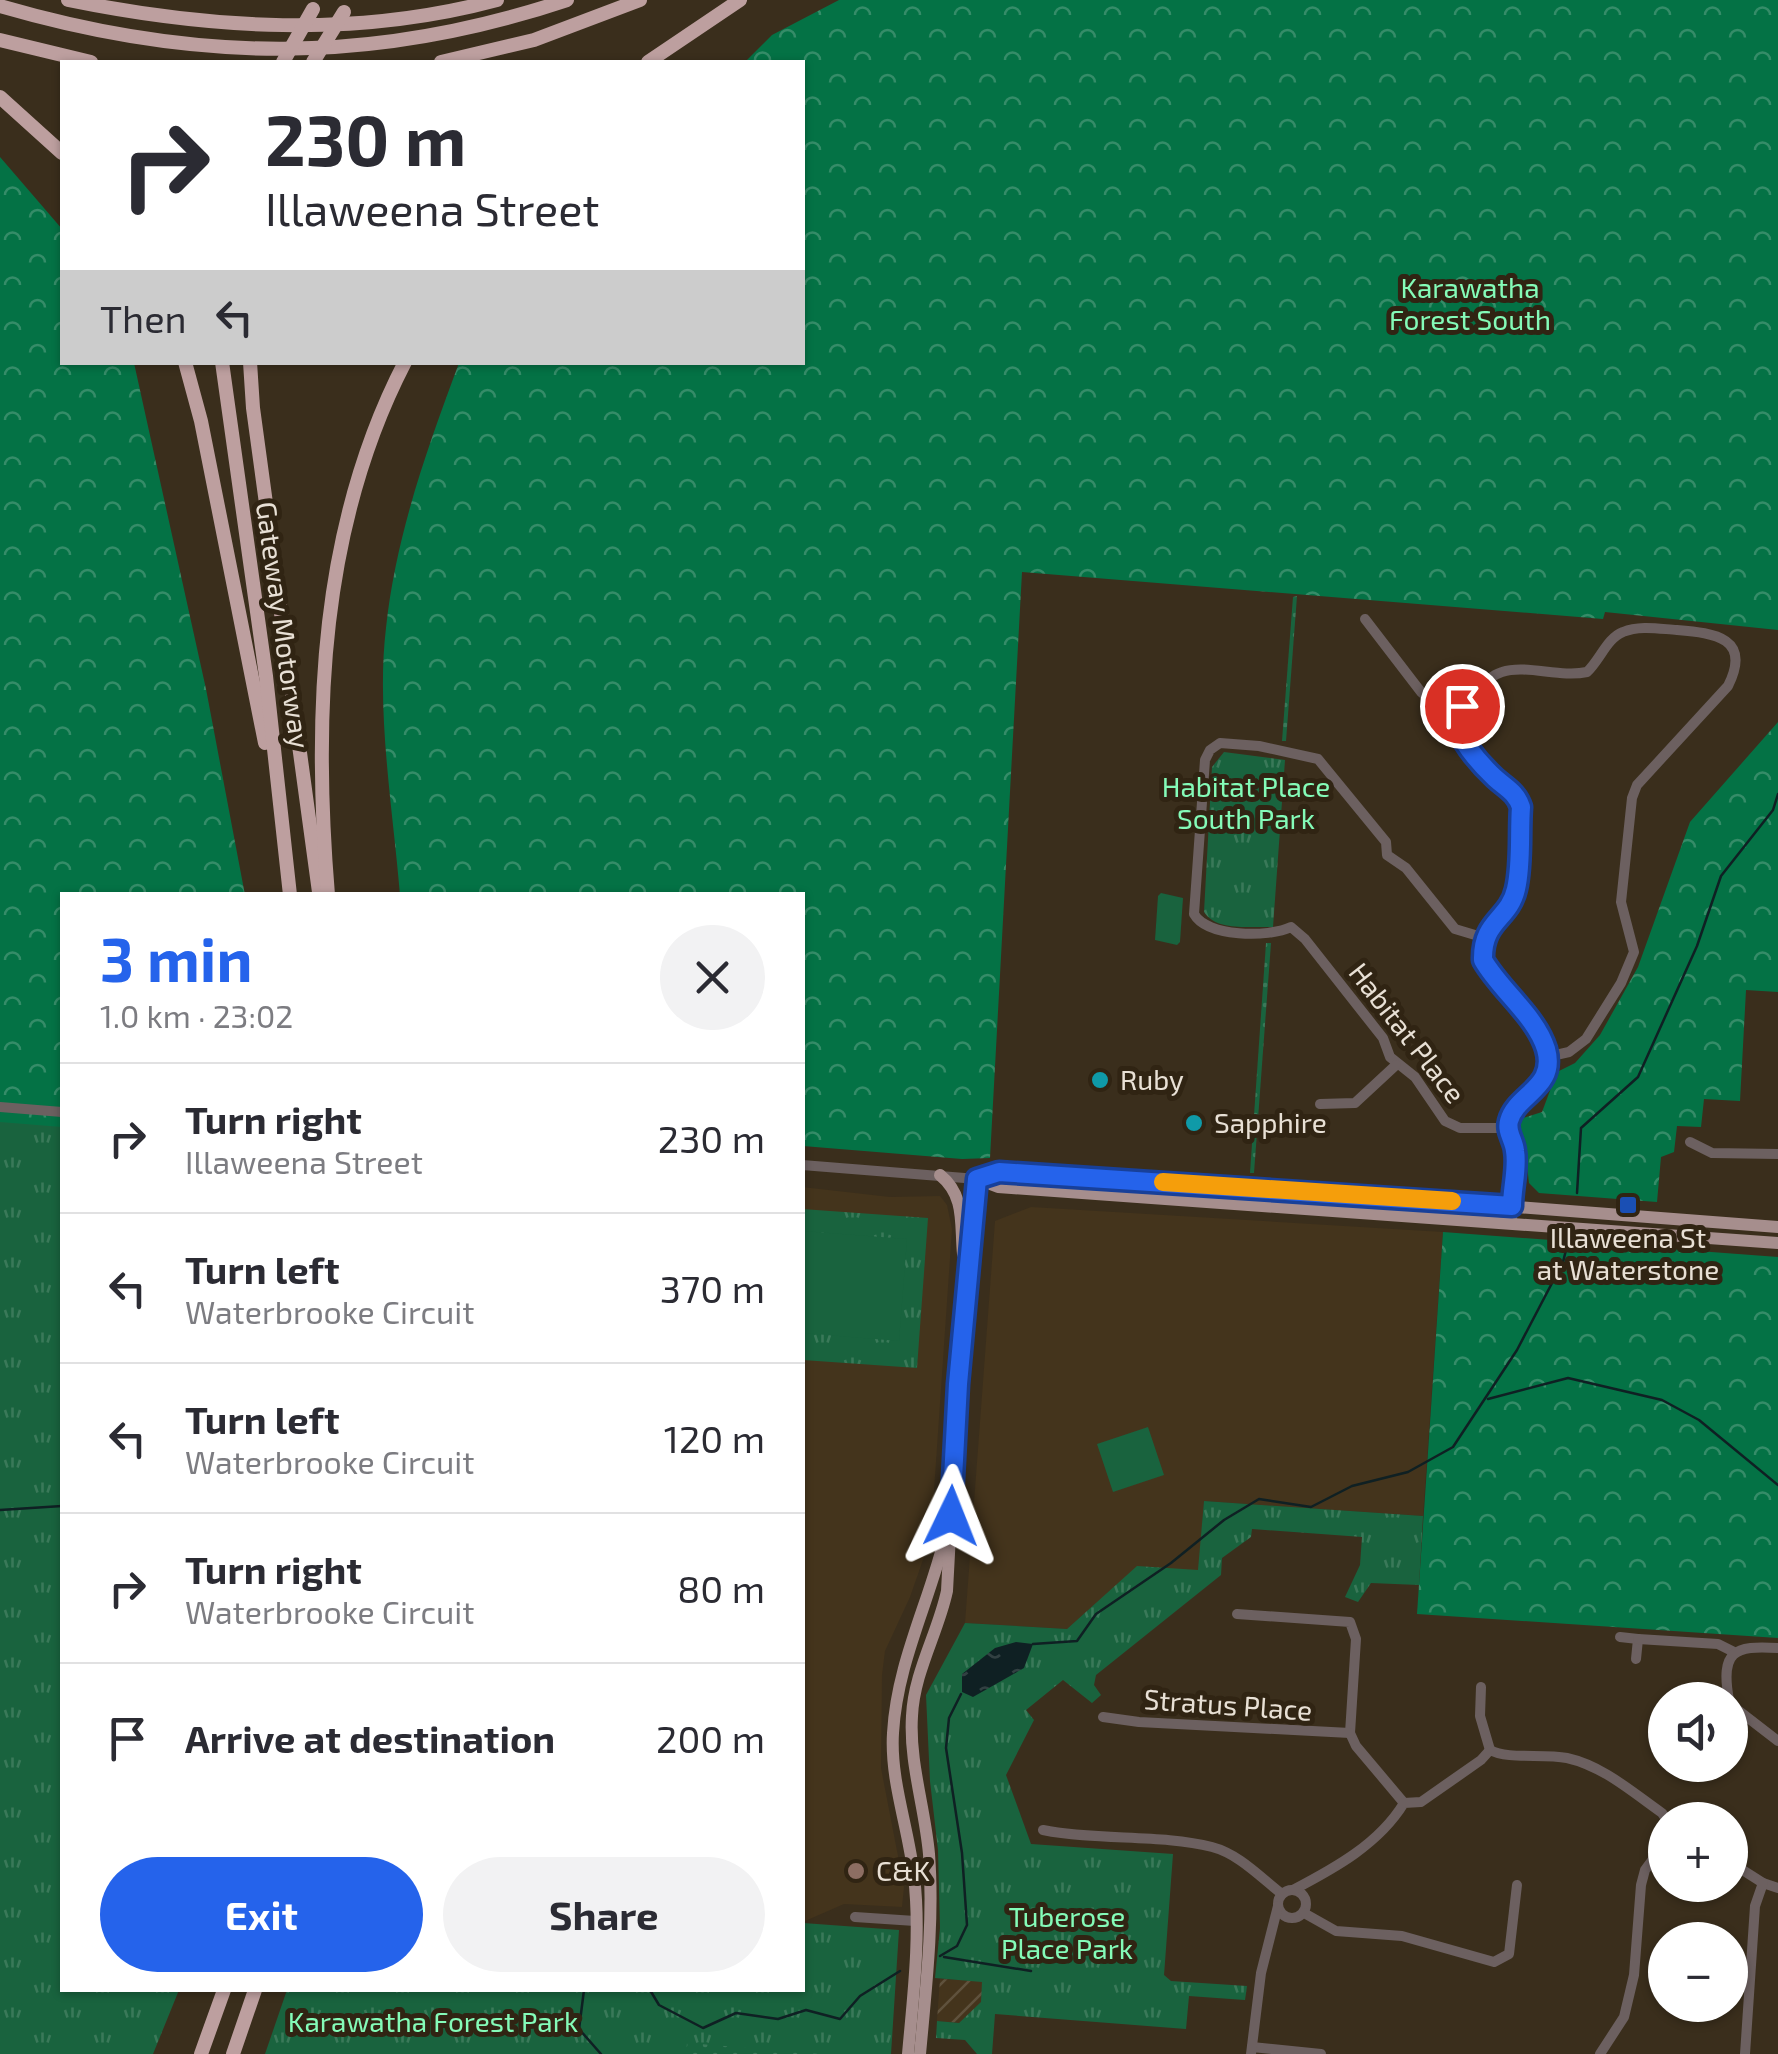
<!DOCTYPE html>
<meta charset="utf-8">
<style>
body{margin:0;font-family:"Exo 2",sans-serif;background:#f2f2f3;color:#2b2b33;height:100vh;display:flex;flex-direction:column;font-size:38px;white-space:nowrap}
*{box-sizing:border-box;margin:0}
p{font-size:32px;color:#7c7c81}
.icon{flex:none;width:55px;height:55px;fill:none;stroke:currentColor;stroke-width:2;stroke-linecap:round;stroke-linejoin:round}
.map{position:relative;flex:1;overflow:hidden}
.side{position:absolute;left:60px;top:892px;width:745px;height:1100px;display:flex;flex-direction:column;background:#fff;border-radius:0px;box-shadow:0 2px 8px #0004}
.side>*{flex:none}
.hud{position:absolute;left:60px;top:60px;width:745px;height:305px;border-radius:0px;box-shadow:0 2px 8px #0004;background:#fff;color:#2b2b33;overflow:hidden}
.fabs{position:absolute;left:1648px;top:1682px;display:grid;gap:20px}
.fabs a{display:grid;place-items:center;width:100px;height:100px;border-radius:50%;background:#fff;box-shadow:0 2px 8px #0004;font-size:50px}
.pin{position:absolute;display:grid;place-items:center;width:85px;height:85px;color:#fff;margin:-42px;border:5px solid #fff;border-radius:50%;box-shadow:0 2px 10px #0007}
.me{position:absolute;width:110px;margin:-55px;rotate:2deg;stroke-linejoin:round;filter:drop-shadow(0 0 8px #0008)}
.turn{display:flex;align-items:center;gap:35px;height:210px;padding:0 40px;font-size:45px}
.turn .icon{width:130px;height:130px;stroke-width:2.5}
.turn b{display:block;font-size:70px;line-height:85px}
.then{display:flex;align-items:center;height:95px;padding:0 40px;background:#0003;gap:20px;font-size:38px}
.round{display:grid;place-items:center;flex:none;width:105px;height:105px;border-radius:52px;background:#f2f2f3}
.headline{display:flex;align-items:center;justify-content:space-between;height:170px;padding:0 40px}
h1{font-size:60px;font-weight:700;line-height:75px;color:#2563eb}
.action{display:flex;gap:20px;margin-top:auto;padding:20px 40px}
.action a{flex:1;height:115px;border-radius:60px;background:#2563eb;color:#fff;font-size:40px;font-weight:700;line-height:115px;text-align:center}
.action a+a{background:#f2f2f3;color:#2b2b33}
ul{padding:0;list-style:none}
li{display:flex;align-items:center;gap:30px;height:150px;padding:0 40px;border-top:2px solid #e1e1e2}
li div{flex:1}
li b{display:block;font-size:38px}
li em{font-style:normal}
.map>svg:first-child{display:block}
.industrial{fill:url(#industrial-furrows)}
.built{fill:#44341c}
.grass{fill:url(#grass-dots)}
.forest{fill:url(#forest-crowns)}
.park{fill:url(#park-tufts)}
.pitch{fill:#19633e}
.water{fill:url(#water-ripples)}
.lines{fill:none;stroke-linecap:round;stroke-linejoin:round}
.stream{stroke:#0f2023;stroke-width:2.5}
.minor{stroke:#6c6060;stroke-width:10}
.major{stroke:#a68e8d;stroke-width:12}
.highway{stroke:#bd9f9f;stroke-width:14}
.highway-bridge{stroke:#bd9f9f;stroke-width:14}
.route-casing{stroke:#184099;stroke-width:25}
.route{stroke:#2563eb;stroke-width:18}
.slow{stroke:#f59e0b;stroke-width:18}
.culture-dot{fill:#0f9aa8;stroke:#302413;stroke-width:4}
.transit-dot{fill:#1a4fb4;stroke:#302413;stroke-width:4}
.education-dot{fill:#8d6e63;stroke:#302413;stroke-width:4}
.labels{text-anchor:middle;stroke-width:10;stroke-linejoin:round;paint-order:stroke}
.park-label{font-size:28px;fill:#84fbb8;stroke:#302413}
.street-label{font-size:28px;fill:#e8e0d5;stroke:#302413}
.poi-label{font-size:28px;fill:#e8e0d5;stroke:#302413;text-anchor:start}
</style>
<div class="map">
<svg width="1778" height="2054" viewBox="0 0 1778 2054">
<defs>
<pattern id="industrial-furrows" width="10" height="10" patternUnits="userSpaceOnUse" patternTransform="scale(2.5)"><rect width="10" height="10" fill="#44341c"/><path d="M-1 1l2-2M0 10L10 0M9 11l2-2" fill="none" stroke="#5f513c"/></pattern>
<pattern id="grass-dots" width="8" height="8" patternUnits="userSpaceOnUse" patternTransform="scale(2.5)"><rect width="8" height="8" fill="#19633e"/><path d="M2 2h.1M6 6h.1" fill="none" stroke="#3a7959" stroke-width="1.8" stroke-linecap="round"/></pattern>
<pattern id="forest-crowns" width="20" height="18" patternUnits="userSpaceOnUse" patternTransform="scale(2.5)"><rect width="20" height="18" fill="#047245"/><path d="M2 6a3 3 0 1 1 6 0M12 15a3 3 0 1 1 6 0" fill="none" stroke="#358c68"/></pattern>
<pattern id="park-tufts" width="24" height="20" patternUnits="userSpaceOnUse" patternTransform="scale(2.5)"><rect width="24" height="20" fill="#19633e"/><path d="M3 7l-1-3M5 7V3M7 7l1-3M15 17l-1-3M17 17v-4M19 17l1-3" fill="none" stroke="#3a7959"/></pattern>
<pattern id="water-ripples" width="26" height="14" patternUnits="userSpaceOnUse" patternTransform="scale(2.5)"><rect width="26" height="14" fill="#0f2023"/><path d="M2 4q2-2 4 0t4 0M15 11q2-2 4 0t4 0" fill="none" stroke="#324042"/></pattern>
</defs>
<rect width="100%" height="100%" fill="#3a2e1c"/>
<polygon class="industrial" points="940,1979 982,1981 982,2002 959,2023 937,2021"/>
<g class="built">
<polygon points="802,1187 890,1197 940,1196 947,1205 952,1229 932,1520 925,1554 910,1597 885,1651 882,1675 881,1768 904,1887 902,1907 844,1904 805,1921"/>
<polygon points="1031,1207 1443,1232 1423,1516 1204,1501 1199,1571 1137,1567 1067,1629 965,1623 995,1221"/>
</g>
<g class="grass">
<polygon points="1297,596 1286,741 1282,741 1293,597"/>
<polygon points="1266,943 1271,943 1254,1173 1250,1173"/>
<polygon points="683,2032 844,2054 660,2054"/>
</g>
<g class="forest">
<path d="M839 0H1778V630L1605 612 1603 619 1022 572 990 1158 962 1159 803 1146 802 895H400C393 810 376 711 386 628 396 535 427 449 459 363L802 362V62H745L772 35Z"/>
<polygon points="0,157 62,229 62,362 134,363 206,689 245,895 62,895 62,1478 0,1502"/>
<polygon points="1778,722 1778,992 1746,990 1740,1101 1704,1099 1701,1127 1677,1126 1674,1152 1661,1157 1657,1202 1539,1193 1529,1183 1524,1140 1517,1134 1520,1119 1542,1112 1557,1072 1575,1063 1600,1035 1638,967 1690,822"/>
<polygon points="1443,1232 1778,1257 1778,1638 1417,1614"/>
</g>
<g class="park">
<path d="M1224 752 1285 760 1273 927C1251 926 1217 932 1204 912L1212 767Z"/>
<polygon points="0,1122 62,1127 62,1990 179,1990 153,2054 0,2054"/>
<polygon points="802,1209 928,1218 917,1368 803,1360"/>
<polygon points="1204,1501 1423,1516 1419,1585 1371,1583 1358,1602 1345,1597 1360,1565 1362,1537 1252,1529 1251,1537 1222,1558 1221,1575 1096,1675 1094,1685 1101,1695 1092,1703 1063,1680 1026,1710 1034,1720 1006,1775 1031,1844 1173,1854 1164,1975 1171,1981 1247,1986 1245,2000 1189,1996 1186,2029 995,2014 992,2054 977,2054 965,2040 936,2038 937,2021 959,2023 981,2002 982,1982 935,1978 940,1928 938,1850 930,1781 926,1695 965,1623 1067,1629 1137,1566 1198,1570"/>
<polygon points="803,1923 899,1930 891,2054 820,2054 687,2043 686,2054 265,2054 287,1990 802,1990"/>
</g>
<g class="pitch">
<polygon points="1161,893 1183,898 1180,942 1177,945 1155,940 1158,896"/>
<polygon points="803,1231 907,1239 899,1341 803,1333"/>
<polygon points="1148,1427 1164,1475 1113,1492 1097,1444"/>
</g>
<polygon class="water" points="1016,1642 1033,1644 1024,1668 973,1697 962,1692 962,1674 995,1648"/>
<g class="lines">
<g class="stream">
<polyline points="1577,1193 1581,1128 1638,1077 1697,946 1721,876 1773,810 1778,794"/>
<polyline points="1488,1399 1568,1378 1662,1400 1699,1420 1778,1485"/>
<polyline points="0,1510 62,1506"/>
<polyline points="1033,1644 1077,1641 1096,1614 1171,1563 1224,1520 1259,1499 1311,1507 1352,1486 1408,1472 1453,1447 1517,1350 1563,1262 1567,1246"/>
<polyline points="940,1956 957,1946 967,1925 962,1853 946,1748 949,1718 961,1694"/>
<polyline points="944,1957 1031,1971"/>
<polyline points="584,1990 579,2029 601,2054"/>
<polyline points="650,1990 659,2005 703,2028 736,2013 778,2019 806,2010 840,2019 860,1996 900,1971"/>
</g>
<g class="minor">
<polyline points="1365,619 1421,692 1436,704 1462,706"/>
<path d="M1485 938 1455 929 1406 868 1387 855 1386 842 1318 759 1259 746 1220 743 1210 750 1205 760 1194 914C1207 937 1268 938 1291 927L1305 939 1383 1038 1390 1057 1415 1077 1445 1121 1460 1128H1507"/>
<polyline points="1320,1104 1355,1103 1396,1065"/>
<polyline points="0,1107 62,1112"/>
<polyline points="1690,1142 1712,1153 1778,1154"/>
<polyline points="802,1165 977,1179"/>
<path d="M1512 1223C1512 1199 1518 1174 1516 1152 1514 1141 1506 1132 1508 1122 1514 1095 1557 1089 1546 1050 1537 1019 1499 989 1483 960 1482 921 1509 919 1516 889 1522 863 1519 833 1521 807 1508 769 1424 745 1472 696 1481 687 1489 676 1502 672 1526 664 1560 678 1587 672 1600 660 1607 638 1623 632 1640 625 1660 629 1677 630 1715 633 1752 638 1728 686L1637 785 1632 798 1621 902 1634 952 1621 983 1586 1039 1569 1052 1547 1057"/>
<polyline points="1237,1614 1350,1622 1356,1639 1350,1733 1356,1746 1404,1803"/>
<polyline points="1620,1637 1638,1639 1636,1659"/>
<polyline points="1638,1639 1718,1644 1734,1652"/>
<polyline points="1481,1687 1480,1716 1490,1750"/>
<path d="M1729 1700C1720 1651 1734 1645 1778 1648"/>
<polyline points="1730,1704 1778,1741"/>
<polyline points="1103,1717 1139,1722 1350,1733"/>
<path d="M1043 1830C1097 1841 1162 1834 1212 1847 1239 1854 1260 1877 1282 1894"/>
<polyline points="1730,1862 1763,1883 1778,1888"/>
<circle cx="1292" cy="1904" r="14"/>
<path d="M1293 1890C1335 1868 1379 1844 1404 1803L1421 1802 1481 1760 1490 1750C1508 1760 1543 1753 1567 1758 1603 1766 1632 1792 1662 1813L1667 1820"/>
<polyline points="1304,1913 1336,1931 1402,1936 1494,1962 1509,1954 1517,1885"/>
<polyline points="855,1917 915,1921"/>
<polyline points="1252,2047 1321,2054"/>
<polyline points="1251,2054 1261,1973 1278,1906"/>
<polyline points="1600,2054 1624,2017 1634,1975 1641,1885 1645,1870 1665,1843"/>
<polyline points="1745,2054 1755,1906 1763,1883"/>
</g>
<g class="major">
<path d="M940 1175C966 1196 960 1225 963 1254"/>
<polyline points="977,1179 998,1187 1778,1243"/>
<polyline points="978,1179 999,1172 1241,1186 1778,1227"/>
<path d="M908 2054C913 1997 921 1934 914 1877 909 1829 890 1781 893 1733 897 1662 930 1601 946 1533"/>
<path d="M920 2054C926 1988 934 1920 929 1854 925 1808 909 1762 912 1716 914 1672 938 1633 947 1591L958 1384 977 1179"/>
</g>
<g class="highway">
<path d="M68 0C210 29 356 38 497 0"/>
<path d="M0 6C195 63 373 65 567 0"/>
<polyline points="0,40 91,62"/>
<polyline points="441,62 534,40 640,0"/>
<polyline points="648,62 740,0"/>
<polyline points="0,97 62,153"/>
<polyline points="185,362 201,421 265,743"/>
<polyline points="222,362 266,676 290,895"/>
<polyline points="250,362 253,408 319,892"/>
<path d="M328 895C313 715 320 526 405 362"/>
<polyline points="201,2054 224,1990"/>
<polyline points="233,2054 255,1990"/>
</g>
<g class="highway-bridge">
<polyline points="283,62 313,9"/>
<polyline points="313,62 344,12"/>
</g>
</g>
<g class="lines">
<defs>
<path id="route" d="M951 1516 958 1384 977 1179 999 1172 1512 1206C1512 1188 1518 1168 1515 1151 1514 1140 1506 1132 1509 1121 1516 1094 1557 1088 1546 1049 1536 1016 1500 990 1483 960 1482 920 1509 920 1516 889 1522 863 1519 833 1521 807 1516 792 1506 788 1495 778 1479 763 1464 745 1456 726L1462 706"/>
</defs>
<use href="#route" class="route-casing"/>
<use href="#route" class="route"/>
<polyline class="slow" points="1163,1182 1452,1201"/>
</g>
<g class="culture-dot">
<circle cx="1100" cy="1080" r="10"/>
<circle cx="1194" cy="1123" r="10"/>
</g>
<rect class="transit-dot" x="1618" y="1195" width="20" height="20" rx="5"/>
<circle class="education-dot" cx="856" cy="1871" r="10"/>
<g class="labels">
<g class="park-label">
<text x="1470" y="298">Karawatha<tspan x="1470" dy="32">Forest South</tspan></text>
<text x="1246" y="797">Habitat Place<tspan x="1246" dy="32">South Park</tspan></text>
<text x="1067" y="1927">Tuberose<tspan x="1067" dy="32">Place Park</tspan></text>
<text x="433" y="2032">Karawatha Forest Park</text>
</g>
<g class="street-label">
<text transform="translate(283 625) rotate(82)" y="10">Gateway Motorway</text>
<text transform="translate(1407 1033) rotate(52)" y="10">Habitat Place</text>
<text transform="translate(1228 1705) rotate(4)" y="10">Stratus Place</text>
</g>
<g class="poi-label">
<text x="1120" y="1090">Ruby</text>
<text x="1214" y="1133">Sapphire</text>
<text x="1628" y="1248" text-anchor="middle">Illaweena St<tspan x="1628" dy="32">at Waterstone</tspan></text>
<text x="876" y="1881">C&amp;K</text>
</g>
</g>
</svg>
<div class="fabs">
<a><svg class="icon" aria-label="sound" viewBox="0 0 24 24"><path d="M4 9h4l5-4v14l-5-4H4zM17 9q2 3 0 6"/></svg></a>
<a>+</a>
<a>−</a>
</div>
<div class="pin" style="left:1462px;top:706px;background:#d93025"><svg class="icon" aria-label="arrive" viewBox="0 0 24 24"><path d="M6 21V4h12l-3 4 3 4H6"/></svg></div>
<svg class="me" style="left:951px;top:1516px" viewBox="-20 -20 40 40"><path d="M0-17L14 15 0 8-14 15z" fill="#2563eb" stroke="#fff" stroke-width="4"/></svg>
<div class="hud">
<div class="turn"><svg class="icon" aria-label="right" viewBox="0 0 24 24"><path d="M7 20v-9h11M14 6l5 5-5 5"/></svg><div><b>230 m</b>Illaweena Street</div></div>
<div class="then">Then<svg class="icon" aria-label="left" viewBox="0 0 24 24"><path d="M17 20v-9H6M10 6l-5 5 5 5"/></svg></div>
</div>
<section class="side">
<div class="headline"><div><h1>3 min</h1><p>1.0 km · 23:02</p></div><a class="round"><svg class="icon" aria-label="close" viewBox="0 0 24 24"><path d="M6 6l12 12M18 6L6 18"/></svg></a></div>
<ul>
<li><svg class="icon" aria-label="right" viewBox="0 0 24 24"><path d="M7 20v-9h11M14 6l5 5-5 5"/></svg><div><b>Turn right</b><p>Illaweena Street</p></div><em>230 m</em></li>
<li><svg class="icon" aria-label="left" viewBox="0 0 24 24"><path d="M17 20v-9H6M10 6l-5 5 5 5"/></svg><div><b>Turn left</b><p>Waterbrooke Circuit</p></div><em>370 m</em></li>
<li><svg class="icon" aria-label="left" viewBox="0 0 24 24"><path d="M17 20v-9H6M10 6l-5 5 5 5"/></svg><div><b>Turn left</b><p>Waterbrooke Circuit</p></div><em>120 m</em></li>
<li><svg class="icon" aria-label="right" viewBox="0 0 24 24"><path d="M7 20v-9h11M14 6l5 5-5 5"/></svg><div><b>Turn right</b><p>Waterbrooke Circuit</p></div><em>80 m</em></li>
<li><svg class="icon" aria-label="arrive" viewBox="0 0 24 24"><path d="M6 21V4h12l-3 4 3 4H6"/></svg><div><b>Arrive at destination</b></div><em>200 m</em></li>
</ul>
<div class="action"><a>Exit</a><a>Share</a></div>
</section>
</div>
